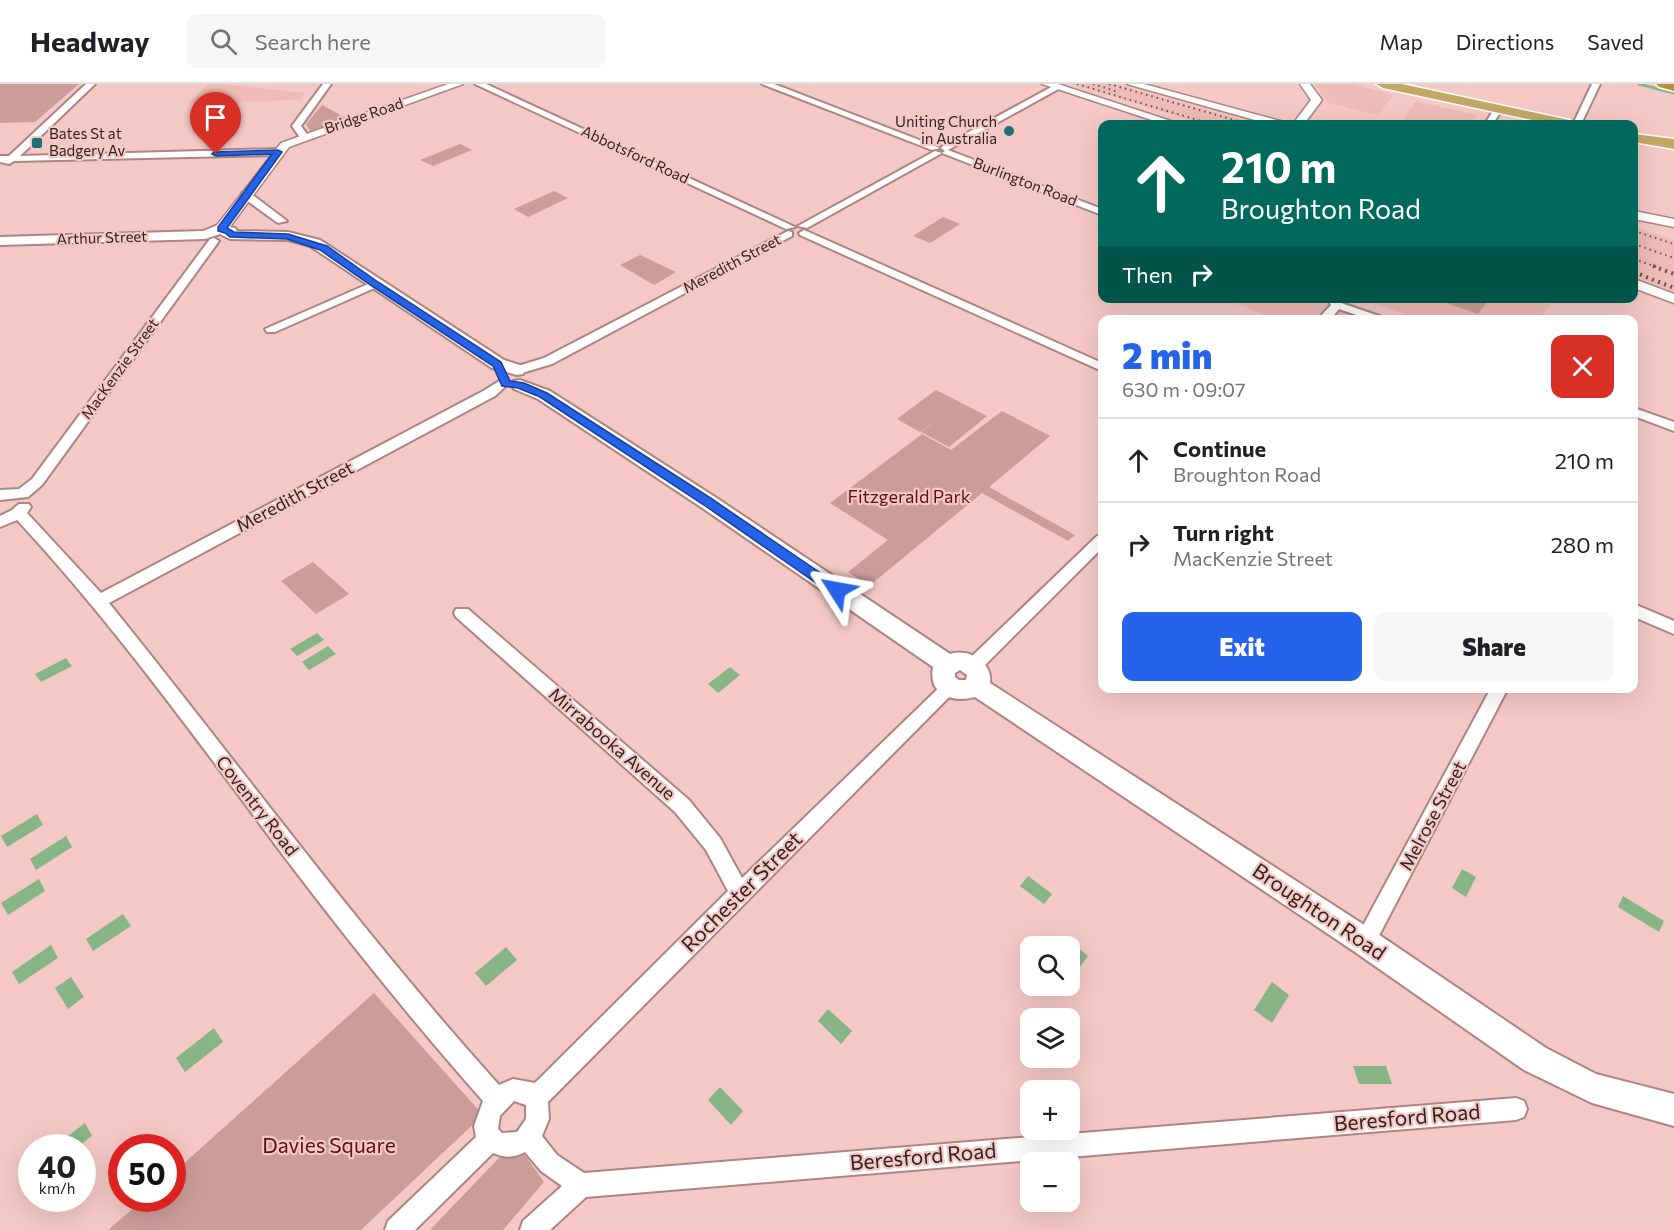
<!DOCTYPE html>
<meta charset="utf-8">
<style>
body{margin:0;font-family:Commissioner,sans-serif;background:#f6f6f6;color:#202124;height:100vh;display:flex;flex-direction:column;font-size:22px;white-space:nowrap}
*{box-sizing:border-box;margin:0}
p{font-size:20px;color:#757577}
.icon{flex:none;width:33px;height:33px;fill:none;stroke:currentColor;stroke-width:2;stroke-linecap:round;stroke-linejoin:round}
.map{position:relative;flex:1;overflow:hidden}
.side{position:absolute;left:1098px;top:231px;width:540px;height:378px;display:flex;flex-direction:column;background:#fff;border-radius:12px;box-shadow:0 6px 24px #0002}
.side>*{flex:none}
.banner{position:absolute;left:1098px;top:36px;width:540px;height:183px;border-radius:12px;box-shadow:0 6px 24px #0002;background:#00695c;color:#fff;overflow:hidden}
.fabs{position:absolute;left:1020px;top:852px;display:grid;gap:12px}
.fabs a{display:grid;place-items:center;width:60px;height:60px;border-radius:12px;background:#fff;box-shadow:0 6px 24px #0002;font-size:30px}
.speed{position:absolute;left:18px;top:1050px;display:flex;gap:12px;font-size:30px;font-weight:700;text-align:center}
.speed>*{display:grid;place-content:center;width:78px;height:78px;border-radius:50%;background:#fff;box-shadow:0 6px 24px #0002;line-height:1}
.speed small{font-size:15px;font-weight:400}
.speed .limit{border:9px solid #d22;background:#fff;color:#111}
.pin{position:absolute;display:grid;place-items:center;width:51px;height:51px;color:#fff;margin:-62px -26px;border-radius:50% 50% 50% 0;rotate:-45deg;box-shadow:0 0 6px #0007}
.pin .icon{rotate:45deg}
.me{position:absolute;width:66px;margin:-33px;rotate:304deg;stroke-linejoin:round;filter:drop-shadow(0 0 4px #0008)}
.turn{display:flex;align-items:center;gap:21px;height:126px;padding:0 24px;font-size:27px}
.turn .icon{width:78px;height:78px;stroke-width:2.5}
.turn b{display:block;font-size:42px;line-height:51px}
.then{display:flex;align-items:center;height:57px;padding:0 24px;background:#0003;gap:12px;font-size:22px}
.round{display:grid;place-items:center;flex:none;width:63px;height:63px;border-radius:12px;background:#f6f6f6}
.summary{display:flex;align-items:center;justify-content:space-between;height:102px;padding:0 24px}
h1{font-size:36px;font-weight:800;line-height:45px;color:#2563eb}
.button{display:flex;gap:12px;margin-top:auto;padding:12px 24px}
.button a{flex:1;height:69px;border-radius:12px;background:#2563eb;color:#fff;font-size:24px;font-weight:800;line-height:69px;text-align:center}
.button a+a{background:#f6f6f6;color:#202124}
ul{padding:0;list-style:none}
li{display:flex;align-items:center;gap:18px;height:84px;padding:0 24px;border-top:2px solid #e0e0e0}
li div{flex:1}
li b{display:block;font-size:22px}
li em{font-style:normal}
header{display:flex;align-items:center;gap:36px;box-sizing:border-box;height:84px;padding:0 30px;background:#fff;border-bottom:2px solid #e0e0e0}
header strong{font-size:28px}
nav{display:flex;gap:33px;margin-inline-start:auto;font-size:21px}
.search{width:420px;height:54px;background:#f6f6f6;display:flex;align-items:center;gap:15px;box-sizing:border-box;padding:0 21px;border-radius:12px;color:#757577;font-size:22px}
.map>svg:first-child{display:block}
.built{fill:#efbbb6}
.green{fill:#cb9d99}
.water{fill:#87b586}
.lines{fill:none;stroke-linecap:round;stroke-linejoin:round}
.stream{stroke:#87b586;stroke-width:3}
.minor-casing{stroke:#ad8481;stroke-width:4}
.tertiary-casing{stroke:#ad8481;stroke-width:3}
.secondary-casing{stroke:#ad8481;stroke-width:4}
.trunk-casing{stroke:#fff;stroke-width:3}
.motorway-casing{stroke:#fff;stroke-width:3}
.minor{fill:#fff;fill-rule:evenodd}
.tertiary{fill:#fff;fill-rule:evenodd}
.secondary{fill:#fff;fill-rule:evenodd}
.trunk{fill:#c4a667;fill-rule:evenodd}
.motorway{fill:#b59041;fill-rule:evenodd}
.rail-far1{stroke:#69514f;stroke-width:2;stroke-dasharray:1.5 4;stroke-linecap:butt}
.rail{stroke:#69514f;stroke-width:4;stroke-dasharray:2 4.5;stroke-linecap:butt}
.route{fill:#2563eb;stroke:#184099;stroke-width:1.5}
.poi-dot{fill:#226d73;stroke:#f4c8c4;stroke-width:2}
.labels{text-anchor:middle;stroke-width:4.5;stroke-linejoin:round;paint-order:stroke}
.far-street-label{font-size:15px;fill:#332221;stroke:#f4c8c4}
.far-poi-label{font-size:15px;fill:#332221;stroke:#f4c8c4;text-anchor:end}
.street-label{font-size:18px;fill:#332221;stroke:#f4c8c4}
.park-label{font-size:18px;fill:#610f14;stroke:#f4c8c4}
.near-street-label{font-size:21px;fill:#332221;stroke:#f4c8c4}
.near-park-label{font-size:21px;fill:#610f14;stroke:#f4c8c4}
</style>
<header>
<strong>Headway</strong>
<div class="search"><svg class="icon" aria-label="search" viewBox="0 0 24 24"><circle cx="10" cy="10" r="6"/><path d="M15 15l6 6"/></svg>Search here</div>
<nav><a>Map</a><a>Directions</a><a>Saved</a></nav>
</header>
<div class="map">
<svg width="1674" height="1146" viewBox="0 0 1674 1146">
<rect width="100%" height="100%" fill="#f4c8c4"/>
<g class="built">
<polygon points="208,0 220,0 306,9 300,16 189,19"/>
<polygon points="1071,0 1115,0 1257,40 1203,40"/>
<polygon points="1314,0 1353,0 1393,11 1378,31 1329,19"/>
<polygon points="1416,17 1477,31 1471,40 1427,40 1403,35"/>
<polygon points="1634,143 1674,156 1674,209 1634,192"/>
<polygon points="1370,214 1554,215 1538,236 1418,235 1368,217"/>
<polygon points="1224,215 1326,215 1323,218 1371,235 1276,235"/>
</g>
<g class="green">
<polygon points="0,0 79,0 35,38 0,39"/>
<polygon points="322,21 348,35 311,48 306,40"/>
<polygon points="460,60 472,66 433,82 420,76"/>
<polygon points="554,107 568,114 528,133 514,125"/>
<polygon points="943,133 960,140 930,159 913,152"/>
<polygon points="640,171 676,188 654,201 620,181"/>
<polygon points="1481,214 1488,217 1478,230 1435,215"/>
<polygon points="936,306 987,332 949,363 921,348 940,333 920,348 897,335"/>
<polygon points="1002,327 1050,352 989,403 1075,451 1068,457 982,409 869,502 848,488 888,456 830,419 922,350 951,366"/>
<polygon points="313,478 349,510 316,530 281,497"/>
<polygon points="374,909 483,1031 361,1146 108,1146 144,1115 172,1114 173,1089"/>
<polygon points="515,1057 544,1098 503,1146 430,1146"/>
</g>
<g class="water">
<polygon points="317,549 324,556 297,572 290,565"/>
<polygon points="328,562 336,570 309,586 302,578"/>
<polygon points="66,574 72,582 41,598 35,590"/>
<polygon points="730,583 740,591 718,609 708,600"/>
<polygon points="37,730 43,741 7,763 1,752"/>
<polygon points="66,752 72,763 36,786 30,775"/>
<polygon points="1462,785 1476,793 1466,813 1452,804"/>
<polygon points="1028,792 1052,810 1044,820 1020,802"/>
<polygon points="39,795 45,807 8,831 1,819"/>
<polygon points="1623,812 1664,837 1659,848 1618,823"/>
<polygon points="123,830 131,842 93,867 86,855"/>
<polygon points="1073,859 1088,872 1070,896 1070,863"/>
<polygon points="51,861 58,874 19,900 12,888"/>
<polygon points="506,863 517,876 486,902 475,889"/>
<polygon points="71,893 84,913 68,925 55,904"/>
<polygon points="1272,898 1289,911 1272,939 1254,926"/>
<polygon points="828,925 852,947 841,960 818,937"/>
<polygon points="214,944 223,958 185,988 176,974"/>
<polygon points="1353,982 1386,982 1392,1000 1359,1000"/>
<polygon points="720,1003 743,1027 731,1041 708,1016"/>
<polygon points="85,1039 92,1052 77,1063 54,1063"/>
</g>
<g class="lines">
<polyline class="stream" points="1639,0 1674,9"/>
<defs>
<g id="minor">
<polygon points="86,0 95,0 20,72 278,65 283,68 278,71 14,77 9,80 0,78 0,72 9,72"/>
<polygon points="323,0 331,0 301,42 309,53 301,55 292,42"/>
<polygon points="475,0 486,0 795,143 786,145"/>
<polygon points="762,0 774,0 940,64 932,66"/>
<polygon points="1592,0 1600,0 1581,40 1573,40"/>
<polygon points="1055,1 1062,3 948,66 1102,125 1102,131 942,69 807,144 798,142 935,67 942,69 945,67 941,64 943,62"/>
<polygon points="1494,25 1501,27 1493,40 1485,40"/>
<polygon points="242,109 250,109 287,137 278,139 242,113"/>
<polygon points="804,146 1102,279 1102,287 800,151 799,149"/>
<polygon points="788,147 792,148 792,152 552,280 522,289 516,285 518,282 544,274"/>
<polygon points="214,154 219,157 42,401 28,413 0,416 0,406 19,405 32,395 210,155"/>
<polygon points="375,197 379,198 379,202 275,248 267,248 265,245"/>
<polygon points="1327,214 1338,214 1341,219 1391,236 1371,236 1339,225 1330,236 1317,236 1331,221"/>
<path d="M504 294 510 298 495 312 109 519C239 680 360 847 499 1001L513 995 535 999 728 807 706 766 675 728 456 533 454 529 456 525H468L689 716 720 754 742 794 944 599 950 597 956 599 958 604 548 1018 549 1035 542 1052 557 1071 584 1089 1516 1014 1524 1017 1527 1025 1524 1033 1516 1036 586 1113 550 1146H520L523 1137 562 1102 541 1087 525 1068C514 1074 505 1074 493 1069L415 1146H385L388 1137 476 1053 474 1042 483 1017C414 939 349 858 286 775 200 660 116 543 19 438L17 436 0 443V432L12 426 19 420H29L31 423 27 429 101 509 485 306ZM514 1017 526 1021V1035L517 1048 502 1049 498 1045 500 1032Z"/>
<polygon points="1634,324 1674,338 1674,347 1634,332"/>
<polygon points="1102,451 1102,464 979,587 973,589 967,587 965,582 967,577 1097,452"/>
<polygon points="1634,520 1674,537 1674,550 1634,533"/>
<polygon points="1491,604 1508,604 1372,865 1365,868 1358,865 1355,858 1358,851"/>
</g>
<g id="tertiary">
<polygon points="448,0 463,0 289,63 226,148 216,148 214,145 281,59"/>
<polygon points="1042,0 1058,0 1180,40 1164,40"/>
<polygon points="1127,0 1144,0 1284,38 1286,40 1269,40"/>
<polygon points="1300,0 1310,0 1322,16 1304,40 1293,40 1311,16"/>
<polygon points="1634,127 1674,135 1674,143 1634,135"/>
<polygon points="1634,195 1674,210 1674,219 1634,204"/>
</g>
<g id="secondary">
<polygon points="218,141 235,144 237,147 288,148 320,156 504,276 523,282 525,286 523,290 517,291 492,284 310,162 288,156 230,155 220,150 205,155 0,161 0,153 203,147"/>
<path d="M520 296 550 307 715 413 950 570C969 564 993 578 990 599L1375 848 1546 964 1596 990 1674 1010V1042L1592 1019 1524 986 1355 868 975 613C951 619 928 611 933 583L701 423 538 315 514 305 511 301 514 297ZM960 586 967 591 966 596H959L955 593V589Z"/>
</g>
<g id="trunk">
<polygon points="1376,0 1402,0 1569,36 1576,40 1551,40 1383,4"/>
<polygon points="1634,50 1674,55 1674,65 1634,58"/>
</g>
<polygon id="motorway" points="1656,0 1674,0 1674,7 1659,3"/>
</defs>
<use href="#minor" class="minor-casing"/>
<use href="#tertiary" class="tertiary-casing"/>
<use href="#secondary" class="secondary-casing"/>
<use href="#trunk" class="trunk-casing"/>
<use href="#motorway" class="motorway-casing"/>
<use href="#minor" class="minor"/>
<use href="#tertiary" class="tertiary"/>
<use href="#secondary" class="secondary"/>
<use href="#trunk" class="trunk"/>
<use href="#motorway" class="motorway"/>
<g class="rail-far1">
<polyline points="1077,0 1211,40"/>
<polyline points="1093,0 1118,8"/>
<polyline points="1109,0 1248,40"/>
<polyline points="1634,147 1674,160"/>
<polyline points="1634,160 1674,174"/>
<polyline points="1634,175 1657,183"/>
</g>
<g class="rail">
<polyline points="1653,182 1674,190"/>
<polyline points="1634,188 1674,204"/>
</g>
</g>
<polygon class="route" points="278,66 282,68 227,144 234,148 288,150 327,162 378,198 501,278 510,297 524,299 547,309 712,415 841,503 843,506 841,510 832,510 704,421 540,313 518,304 502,302 493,282 372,202 320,166 287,155 230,153 225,149 218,147 218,143 272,70 216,72 212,70 214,68"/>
<g class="poi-dot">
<circle cx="1009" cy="47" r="6"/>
<rect x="31" y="53" width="12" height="12" rx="3"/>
</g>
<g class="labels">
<g class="far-street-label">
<text transform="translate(364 32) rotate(-19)" y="5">Bridge Road</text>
<text transform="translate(635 71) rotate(25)" y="5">Abbotsford Road</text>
<text transform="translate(1025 98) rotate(21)" y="5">Burlington Road</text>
<text transform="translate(102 154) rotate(-2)" y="5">Arthur Street</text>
<text transform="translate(732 180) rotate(-28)" y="5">Meredith Street</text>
<text transform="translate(120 285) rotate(-54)" y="5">MacKenzie Street</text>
</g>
<g class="far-poi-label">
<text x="997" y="43">Uniting Church<tspan x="997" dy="17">in Australia</tspan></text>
<text x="49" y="55" text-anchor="start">Bates St at<tspan x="49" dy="17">Badgery Av</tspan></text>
</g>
<g class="street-label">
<text transform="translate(295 413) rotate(-28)" y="6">Meredith Street</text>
<text transform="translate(612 660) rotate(41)" y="6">Mirrabooka Avenue</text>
<text transform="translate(257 722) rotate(52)" y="6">Coventry Road</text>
<text transform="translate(1433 732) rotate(-62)" y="6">Melrose Street</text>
</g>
<g class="park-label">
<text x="909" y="419">Fitzgerald Park</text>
</g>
<g class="near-street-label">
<text transform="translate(742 808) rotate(-45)" y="7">Rochester Street</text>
<text transform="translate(1319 828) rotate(34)" y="7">Broughton Road</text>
<text transform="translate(1407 1034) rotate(-5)" y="7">Beresford Road</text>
<text transform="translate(923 1073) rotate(-5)" y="7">Beresford Road</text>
</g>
<g class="near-park-label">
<text x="329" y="1069">Davies Square</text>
</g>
</g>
</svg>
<div class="fabs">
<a><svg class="icon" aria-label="search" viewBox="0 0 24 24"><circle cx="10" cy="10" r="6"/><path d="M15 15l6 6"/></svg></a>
<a><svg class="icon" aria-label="layers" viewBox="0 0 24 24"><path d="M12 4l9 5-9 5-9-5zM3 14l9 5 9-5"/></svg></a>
<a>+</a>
<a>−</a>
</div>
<div class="speed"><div>40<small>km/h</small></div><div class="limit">50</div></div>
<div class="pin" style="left:216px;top:70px;background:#d93025"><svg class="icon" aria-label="arrive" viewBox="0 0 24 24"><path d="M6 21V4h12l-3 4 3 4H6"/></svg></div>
<svg class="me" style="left:837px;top:506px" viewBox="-20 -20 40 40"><path d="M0-17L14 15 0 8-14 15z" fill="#2563eb" stroke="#fff" stroke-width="4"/></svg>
<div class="banner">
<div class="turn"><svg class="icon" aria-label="ahead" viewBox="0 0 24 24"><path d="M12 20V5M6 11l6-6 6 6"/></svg><div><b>210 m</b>Broughton Road</div></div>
<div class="then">Then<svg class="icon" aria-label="right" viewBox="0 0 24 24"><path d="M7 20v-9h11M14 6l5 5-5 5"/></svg></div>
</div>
<section class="side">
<div class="summary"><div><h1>2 min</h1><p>630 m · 09:07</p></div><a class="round" style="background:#d93025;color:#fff"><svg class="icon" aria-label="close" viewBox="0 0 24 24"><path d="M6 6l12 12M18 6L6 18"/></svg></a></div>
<ul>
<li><svg class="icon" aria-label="ahead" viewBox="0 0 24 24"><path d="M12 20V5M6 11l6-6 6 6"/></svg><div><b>Continue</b><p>Broughton Road</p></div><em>210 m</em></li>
<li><svg class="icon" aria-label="right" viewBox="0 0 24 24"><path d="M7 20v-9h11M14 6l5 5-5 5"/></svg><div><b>Turn right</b><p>MacKenzie Street</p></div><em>280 m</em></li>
</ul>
<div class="button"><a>Exit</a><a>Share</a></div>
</section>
</div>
